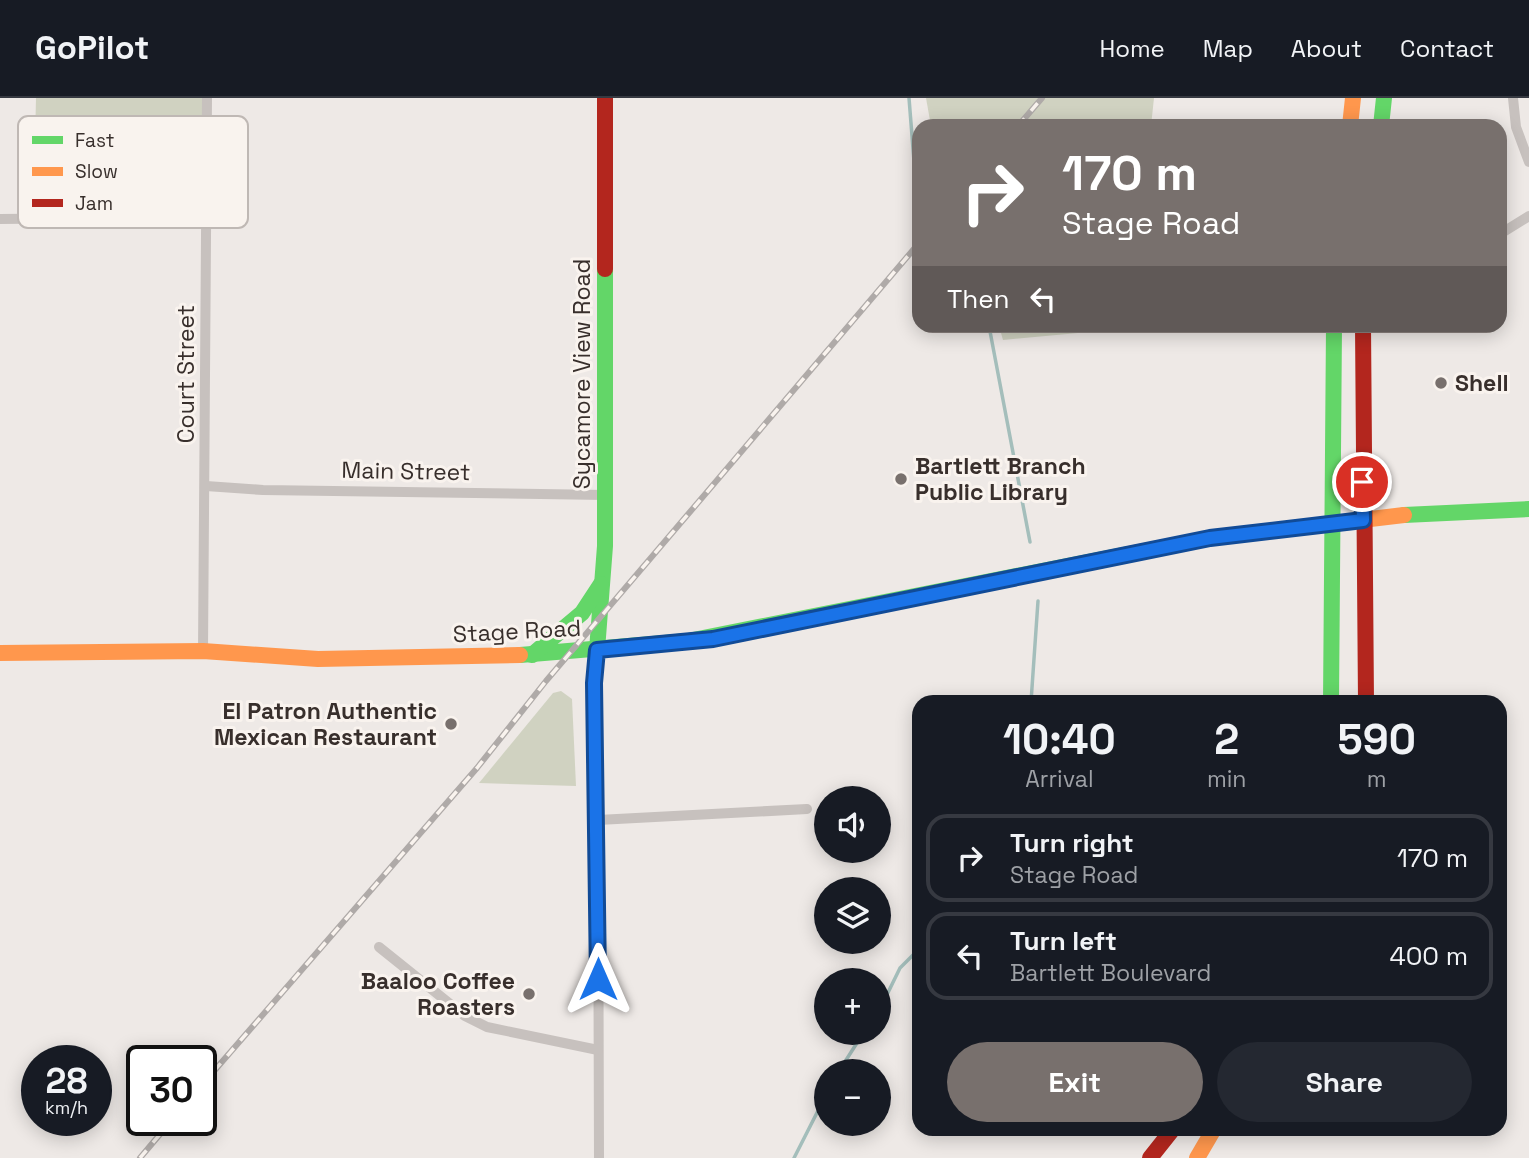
<!DOCTYPE html>
<meta charset="utf-8">
<style>
body{margin:0;font-family:"Space Grotesk",sans-serif;background:#242831;color:#f1f3f6;height:100vh;display:flex;flex-direction:column;font-size:26px;white-space:nowrap}
*{box-sizing:border-box;margin:0}
p{font-size:23px;color:#9ea1a6}
.icon{flex:none;width:38px;height:38px;fill:none;stroke:currentColor;stroke-width:2;stroke-linecap:round;stroke-linejoin:round}
.map{position:relative;flex:1;overflow:hidden}
.details{position:absolute;left:912px;top:597px;width:595px;height:441px;display:flex;flex-direction:column;background:#171b24;border-radius:21px;box-shadow:0 4px 18px #0003}
.details>*{flex:none}
.top-card{position:absolute;left:912px;top:21px;width:595px;height:214px;border-radius:21px;box-shadow:0 4px 18px #0003;background:#78706d;color:#fff;overflow:hidden}
.fabs{position:absolute;left:814px;top:688px;display:grid;gap:14px}
.fabs a{display:grid;place-items:center;width:77px;height:77px;border-radius:50%;background:#171b24;box-shadow:0 4px 18px #0003;font-size:35px}
.speed{position:absolute;left:21px;top:947px;display:flex;gap:14px;font-size:35px;font-weight:700;text-align:center}
.speed>*{display:grid;place-content:center;width:91px;height:91px;border-radius:50%;background:#171b24;box-shadow:0 4px 18px #0003;line-height:1}
.speed small{font-size:18px;font-weight:400}
.speed .limit{border:4px solid #111;border-radius:10px;background:#fff;color:#111}
.pin{position:absolute;display:grid;place-items:center;width:60px;height:60px;color:#fff;margin:-30px;border:4px solid #fff;border-radius:50%;box-shadow:0 2px 7px #0007}
.me{position:absolute;width:77px;margin:-38px;rotate:0deg;stroke-linejoin:round;filter:drop-shadow(0 0 5px #0008)}
.turn{display:flex;align-items:center;gap:24px;height:147px;padding:0 35px;font-size:32px}
.turn .icon{width:91px;height:91px;stroke-width:2.5}
.turn b{display:block;font-size:49px;line-height:60px}
.then{display:flex;align-items:center;height:66px;padding:0 35px;background:#0003;gap:14px;font-size:26px}
.eta{display:flex;justify-content:space-evenly;align-items:center;height:119px;text-align:center}
.eta b{font-size:42px;font-weight:800;line-height:49px}
.primary-button{display:flex;gap:14px;margin-top:auto;padding:14px 35px}
.primary-button a{flex:1;height:80px;border-radius:42px;background:#78706d;color:#fff;font-size:28px;font-weight:800;line-height:80px;text-align:center}
.primary-button a+a{background:#242831;color:#f1f3f6}
ul{padding:0;list-style:none}
li{display:flex;align-items:center;gap:21px;height:88px;margin:0 14px 10px;padding:0 21px;border:4px solid #363941;border-radius:21px}
li div{flex:1}
li b{display:block;font-size:26px}
li em{font-style:normal}
header{display:flex;align-items:center;gap:42px;box-sizing:border-box;height:98px;padding:0 35px;background:#171b24;border-bottom:2px solid #363941}
header strong{font-size:33px}
nav{display:flex;gap:38px;margin-inline-start:auto;font-size:24px}
.map>svg:first-child{display:block}
.green{fill:#d0d2c1}
.lines{fill:none;stroke-linecap:round;stroke-linejoin:round}
.stream{stroke:#a4bebb;stroke-width:3.5}
.street{stroke:#c7c1be;stroke-width:10}
.fast{stroke:#63d668;stroke-width:16}
.slow{stroke:#ff974d;stroke-width:16}
.jam{stroke:#b3261e;stroke-width:16}
.rail-casing{stroke:#afaaa8;stroke-width:6}
.rail{stroke:#f9f3ee;stroke-width:3.5;stroke-dasharray:10;stroke-linecap:butt}
.route-casing{stroke:#114b97;stroke-width:18}
.route{stroke:#1a73e8;stroke-width:12}
.poi-dot{fill:#78706d;stroke:#f9f3ee;stroke-width:2.5}
.labels{text-anchor:middle;stroke-width:6;stroke-linejoin:round;paint-order:stroke}
.street-label{font-size:23px;fill:#382f2c;stroke:#f9f3ee}
.poi-label{font-size:23px;font-weight:bold;fill:#382f2c;stroke:#f9f3ee;text-anchor:start}
.key{fill:#f9f3ee;stroke:#bfb8b4;stroke-width:2}
.key-label{font-size:19px;fill:#382f2c}
</style>
<header>
<strong>GoPilot</strong>
<nav><a>Home</a><a>Map</a><a>About</a><a>Contact</a></nav>
</header>
<div class="map">
<svg width="1529" height="1060" viewBox="0 0 1529 1060">
<rect width="100%" height="100%" fill="#eee9e6"/>
<g class="green">
<polygon points="36,0 207,0 207,119 25,121 25,48 35,43"/>
<polygon points="926,0 1154,0 1151,28 931,28"/>
<polygon points="999,228 1077,228 1078,235 1003,242"/>
<polygon points="561,593 572,601 576,688 479,685 553,595"/>
</g>
<g class="lines">
<g class="stream">
<polyline points="909,0 914,63 919,71"/>
<polyline points="989,228 1030,444"/>
<polyline points="1031,604 1038,503"/>
<polyline points="878,915 900,870 919,851"/>
<polyline points="839,973 864,934"/>
<polyline points="794,1060 826,997"/>
</g>
<g class="street">
<polyline points="1513,0 1516,29 1529,64"/>
<polyline points="0,121 207,119"/>
<polyline points="1500,136 1529,118"/>
<polyline points="206,388 263,392 605,397"/>
<polyline points="597,552 594,585 598,722 599,1060"/>
<polyline points="203,553 207,0"/>
<polyline points="598,722 807,711"/>
<polyline points="379,849 465,918 487,929 598,952"/>
</g>
<g class="fast">
<polyline points="1381,28 1384,0"/>
<polyline points="1404,417 1529,411"/>
<polyline points="597,552 605,448 605,171"/>
<polyline points="520,557 688,543 1128,456"/>
<polyline points="532,557 582,515 601,486"/>
<polyline points="1331,604 1334,228"/>
</g>
<g class="slow">
<polyline points="1350,28 1353,0"/>
<polyline points="1128,456 1210,440 1404,417"/>
<polyline points="0,555 203,553 318,561 520,557"/>
<polyline points="1197,1060 1214,1031"/>
</g>
<g class="jam">
<polyline points="605,0 605,171"/>
<polyline points="1363,228 1366,604"/>
<polyline points="1150,1060 1173,1031"/>
</g>
<defs>
<g id="rail">
<polyline points="1018,28 1042,0"/>
<polyline points="201,988 477,670 546,583 919,145"/>
<polyline points="140,1060 172,1022"/>
</g>
</defs>
<use href="#rail" class="rail-casing"/>
<use href="#rail" class="rail"/>
</g>
<g class="lines">
<defs>
<polyline id="route" points="598,881 594,585 597,552 713,541 1210,440 1363,422 1362,384"/>
</defs>
<use href="#route" class="route-casing"/>
<use href="#route" class="route"/>
</g>
<g class="poi-dot">
<circle cx="1441" cy="285" r="7"/>
<circle cx="901" cy="381" r="7"/>
<circle cx="451" cy="626" r="7"/>
<circle cx="529" cy="896" r="7"/>
</g>
<g class="labels">
<g class="street-label">
<text transform="translate(186 276) rotate(-90)" y="8">Court Street</text>
<text transform="translate(582 276) rotate(-90)" y="8">Sycamore View Road</text>
<text transform="translate(406 373) rotate(1)" y="8">Main Street</text>
<text transform="translate(517 533) rotate(-3)" y="8">Stage Road</text>
</g>
<g class="poi-label">
<text x="1455" y="293">Shell</text>
<text x="915" y="376">Bartlett Branch<tspan x="915" dy="26">Public Library</tspan></text>
<text x="437" y="621" text-anchor="end">El Patron Authentic<tspan x="437" dy="26">Mexican Restaurant</tspan></text>
<text x="515" y="891" text-anchor="end">Baaloo Coffee<tspan x="515" dy="26">Roasters</tspan></text>
</g>
</g>
<rect x="18" y="18" width="230" height="112" rx="10" class="key"/>
<rect x="32" y="38" width="31" height="8" fill="#63d668"/>
<rect x="32" y="69" width="31" height="9" fill="#ff974d"/>
<rect x="32" y="101" width="31" height="8" fill="#b3261e"/>
<g class="key-label">
<text x="75" y="49">Fast</text>
<text x="75" y="80">Slow</text>
<text x="75" y="112">Jam</text>
</g>
</svg>
<div class="fabs">
<a><svg class="icon" aria-label="sound" viewBox="0 0 24 24"><path d="M4 9h4l5-4v14l-5-4H4zM17 9q2 3 0 6"/></svg></a>
<a><svg class="icon" aria-label="layers" viewBox="0 0 24 24"><path d="M12 4l9 5-9 5-9-5zM3 14l9 5 9-5"/></svg></a>
<a>+</a>
<a>−</a>
</div>
<div class="speed"><div>28<small>km/h</small></div><div class="limit">30</div></div>
<div class="pin" style="left:1362px;top:384px;background:#d93025"><svg class="icon" aria-label="arrive" viewBox="0 0 24 24"><path d="M6 21V4h12l-3 4 3 4H6"/></svg></div>
<svg class="me" style="left:598px;top:881px" viewBox="-20 -20 40 40"><path d="M0-17L14 15 0 8-14 15z" fill="#1a73e8" stroke="#fff" stroke-width="4"/></svg>
<div class="top-card">
<div class="turn"><svg class="icon" aria-label="right" viewBox="0 0 24 24"><path d="M7 20v-9h11M14 6l5 5-5 5"/></svg><div><b>170 m</b>Stage Road</div></div>
<div class="then">Then<svg class="icon" aria-label="left" viewBox="0 0 24 24"><path d="M17 20v-9H6M10 6l-5 5 5 5"/></svg></div>
</div>
<section class="details">
<div class="eta">
<div><b>10:40</b><p>Arrival</p></div>
<div><b>2</b><p>min</p></div>
<div><b>590</b><p>m</p></div>
</div>
<ul>
<li><svg class="icon" aria-label="right" viewBox="0 0 24 24"><path d="M7 20v-9h11M14 6l5 5-5 5"/></svg><div><b>Turn right</b><p>Stage Road</p></div><em>170 m</em></li>
<li><svg class="icon" aria-label="left" viewBox="0 0 24 24"><path d="M17 20v-9H6M10 6l-5 5 5 5"/></svg><div><b>Turn left</b><p>Bartlett Boulevard</p></div><em>400 m</em></li>
</ul>
<div class="primary-button"><a>Exit</a><a>Share</a></div>
</section>
</div>
